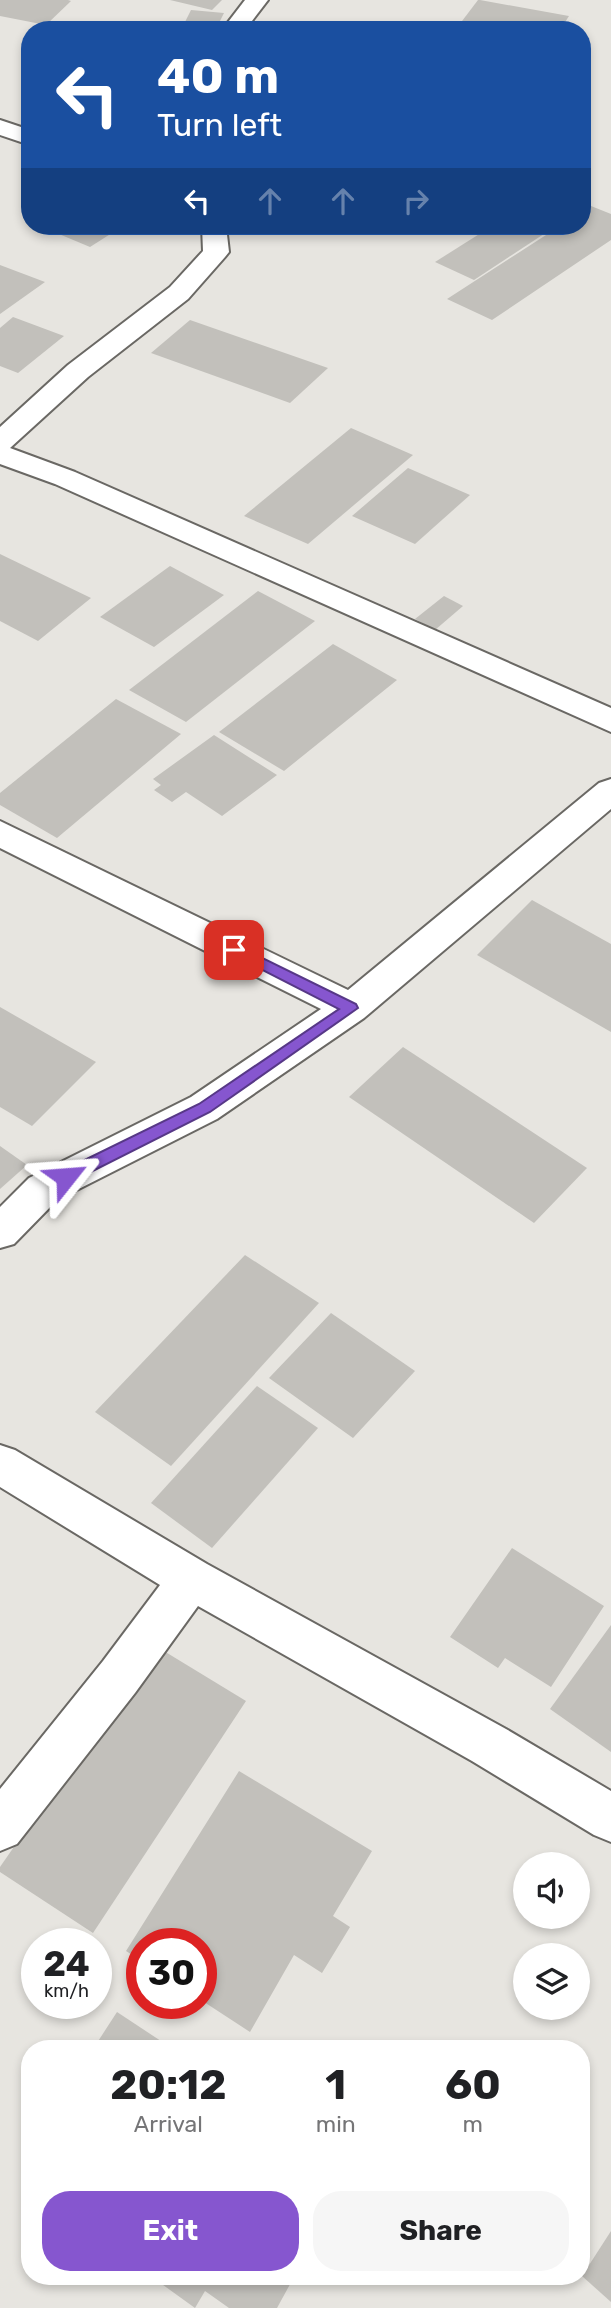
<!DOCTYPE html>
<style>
body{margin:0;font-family:Rubik,sans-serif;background:#f6f6f6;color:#202124;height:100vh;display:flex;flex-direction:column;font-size:26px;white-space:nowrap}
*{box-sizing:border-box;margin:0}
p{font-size:23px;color:#757577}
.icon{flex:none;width:38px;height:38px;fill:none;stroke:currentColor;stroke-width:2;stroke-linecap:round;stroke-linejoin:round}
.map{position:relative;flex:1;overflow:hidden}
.side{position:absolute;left:21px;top:2040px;width:569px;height:245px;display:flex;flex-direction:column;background:#fff;border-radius:28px;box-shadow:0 4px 10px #0003}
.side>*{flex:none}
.banner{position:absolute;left:21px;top:21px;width:570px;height:214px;border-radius:28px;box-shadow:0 4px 10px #0003;background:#1a4fa0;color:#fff;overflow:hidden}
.fabs{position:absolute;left:513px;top:1852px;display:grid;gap:14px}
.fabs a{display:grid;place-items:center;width:77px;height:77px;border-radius:50%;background:#fff;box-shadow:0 4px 10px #0003;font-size:35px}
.speed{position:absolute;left:21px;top:1928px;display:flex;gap:14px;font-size:35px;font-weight:700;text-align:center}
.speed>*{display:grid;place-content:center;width:91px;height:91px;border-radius:50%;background:#fff;box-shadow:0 4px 10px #0003;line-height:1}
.speed small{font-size:18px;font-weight:400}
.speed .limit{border:10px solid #d22;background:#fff;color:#111}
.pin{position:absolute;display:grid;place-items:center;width:60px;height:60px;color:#fff;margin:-30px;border-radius:14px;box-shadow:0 4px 10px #0006}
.me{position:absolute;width:77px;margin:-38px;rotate:62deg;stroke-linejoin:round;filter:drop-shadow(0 0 5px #0008)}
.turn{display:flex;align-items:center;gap:24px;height:147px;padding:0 21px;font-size:32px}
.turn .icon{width:91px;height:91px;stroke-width:2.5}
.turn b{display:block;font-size:49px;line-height:60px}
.lanes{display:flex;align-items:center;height:66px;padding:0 21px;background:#0003;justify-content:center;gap:35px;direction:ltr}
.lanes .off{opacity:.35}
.eta{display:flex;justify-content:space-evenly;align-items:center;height:119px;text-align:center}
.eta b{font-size:42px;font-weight:700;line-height:49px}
.button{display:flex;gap:14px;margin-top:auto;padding:14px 21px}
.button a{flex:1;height:80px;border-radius:28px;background:#8656cf;color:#fff;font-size:28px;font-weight:700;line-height:80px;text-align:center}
.button a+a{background:#f6f6f6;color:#202124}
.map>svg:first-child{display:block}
.building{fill:#c2c0bb}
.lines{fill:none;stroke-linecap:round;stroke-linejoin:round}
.minor-casing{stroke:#6a6864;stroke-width:4}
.minor{fill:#fff;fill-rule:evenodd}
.route{fill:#8656cf;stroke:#573887;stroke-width:2}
</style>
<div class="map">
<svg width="611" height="2308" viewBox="0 0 611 2308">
<rect width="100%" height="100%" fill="#e7e5e0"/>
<g class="building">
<polygon points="0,0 68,0 71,1 46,25 0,16"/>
<polygon points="170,0 222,0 212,10"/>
<polygon points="478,0 480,0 569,16 560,30 484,30 459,25"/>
<polygon points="191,10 224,13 217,27 184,24"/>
<polygon points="591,206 611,214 611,240 492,320 447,299 560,226 583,226 583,211"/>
<polygon points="53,226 123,226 90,247 47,229"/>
<polygon points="492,226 556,226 474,280 435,262"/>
<polygon points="0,265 45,282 0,314"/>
<polygon points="13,317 64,336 18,373 0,366 0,328"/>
<polygon points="190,320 328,368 290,403 151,353"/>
<polygon points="351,428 413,455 308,544 244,516"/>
<polygon points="408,468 470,495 415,544 352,516"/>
<polygon points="0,554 91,598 38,641 0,621"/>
<polygon points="170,566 224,595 154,647 100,617"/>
<polygon points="258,591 315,621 186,722 129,690"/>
<polygon points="444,596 463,606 435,630 415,619"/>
<polygon points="333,644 397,680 284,771 219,732"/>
<polygon points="116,699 181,734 57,838 0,805 0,793"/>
<polygon points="214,735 277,775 222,816 186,792 172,802 154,790 161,785 153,779"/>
<polygon points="532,900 611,944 611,1032 477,955"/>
<polygon points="0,1007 96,1062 32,1126 0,1107"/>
<polygon points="403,1047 587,1168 534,1223 349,1097"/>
<polygon points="0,1146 27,1165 0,1189"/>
<polygon points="245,1255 319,1303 171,1466 95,1412"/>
<polygon points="331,1313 415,1371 353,1438 269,1378"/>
<polygon points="257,1386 318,1428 212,1548 151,1503"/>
<polygon points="512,1548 604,1606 551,1687 505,1658 498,1668 450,1637"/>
<polygon points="611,1625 611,1752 550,1709"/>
<polygon points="154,1645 246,1701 93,1933 0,1872 0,1867"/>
<polygon points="239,1771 372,1851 333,1916 350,1927 322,1973 294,1955 250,2032 201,2000 201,1944 142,1944 142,1961 126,1951"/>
<polygon points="117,2012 173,2049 93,2049"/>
<polygon points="611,2231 611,2302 582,2276"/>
<polygon points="152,2277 294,2277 277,2308 229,2308 205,2291 195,2308"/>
</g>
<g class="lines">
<defs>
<g id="minor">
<polygon points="245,0 268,0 245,30 222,30"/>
<polygon points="0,120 30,130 30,145 0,135"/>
<polygon points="202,226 226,226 229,252 225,257 188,299 88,377 10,448 75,472 611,708 611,732 55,484 0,464 0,427 68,365 170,287 203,251"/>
<polygon points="611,779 611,809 364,1018 217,1119 57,1200 14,1244 0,1248 0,1207 29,1178 191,1097 321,1009 0,848 0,821 348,990 599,783"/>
<polygon points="0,1445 15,1450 207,1564 506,1729 611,1791 611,1842 594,1835 472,1761 198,1606 135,1693 17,1844 0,1851 0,1789 103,1661 160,1585 0,1487"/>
</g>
</defs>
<use href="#minor" class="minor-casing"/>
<use href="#minor" class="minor"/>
</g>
<polygon class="route" points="234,944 356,1004 358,1008 210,1112 71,1182 60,1182 58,1177 60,1172 199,1104 339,1009 229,953 226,950 229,946"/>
</svg>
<div class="fabs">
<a><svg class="icon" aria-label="sound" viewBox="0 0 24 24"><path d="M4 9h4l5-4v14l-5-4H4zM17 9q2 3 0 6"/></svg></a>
<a><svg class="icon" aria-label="layers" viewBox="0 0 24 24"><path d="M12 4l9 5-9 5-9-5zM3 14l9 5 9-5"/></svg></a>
</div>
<div class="speed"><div>24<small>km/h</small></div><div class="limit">30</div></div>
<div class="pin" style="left:234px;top:950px;background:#d93025"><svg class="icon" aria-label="arrive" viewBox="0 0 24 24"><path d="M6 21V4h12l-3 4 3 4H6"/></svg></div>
<svg class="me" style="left:66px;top:1177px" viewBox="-20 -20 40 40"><path d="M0-17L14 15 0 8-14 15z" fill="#8656cf" stroke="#fff" stroke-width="4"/></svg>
<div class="banner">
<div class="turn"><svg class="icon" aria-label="left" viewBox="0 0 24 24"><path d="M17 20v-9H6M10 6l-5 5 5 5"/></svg><div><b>40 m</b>Turn left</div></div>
<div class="lanes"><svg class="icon" aria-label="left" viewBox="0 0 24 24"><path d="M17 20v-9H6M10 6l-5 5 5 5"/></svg><svg class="icon off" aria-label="ahead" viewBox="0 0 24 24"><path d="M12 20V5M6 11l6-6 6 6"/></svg><svg class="icon off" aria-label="ahead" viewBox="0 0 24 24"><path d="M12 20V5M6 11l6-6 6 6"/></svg><svg class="icon off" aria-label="right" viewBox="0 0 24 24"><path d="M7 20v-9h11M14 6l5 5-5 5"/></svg></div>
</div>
<section class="side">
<div class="eta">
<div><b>20:12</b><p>Arrival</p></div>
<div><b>1</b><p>min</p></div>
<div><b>60</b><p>m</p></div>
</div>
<div class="button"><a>Exit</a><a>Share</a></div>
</section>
</div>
